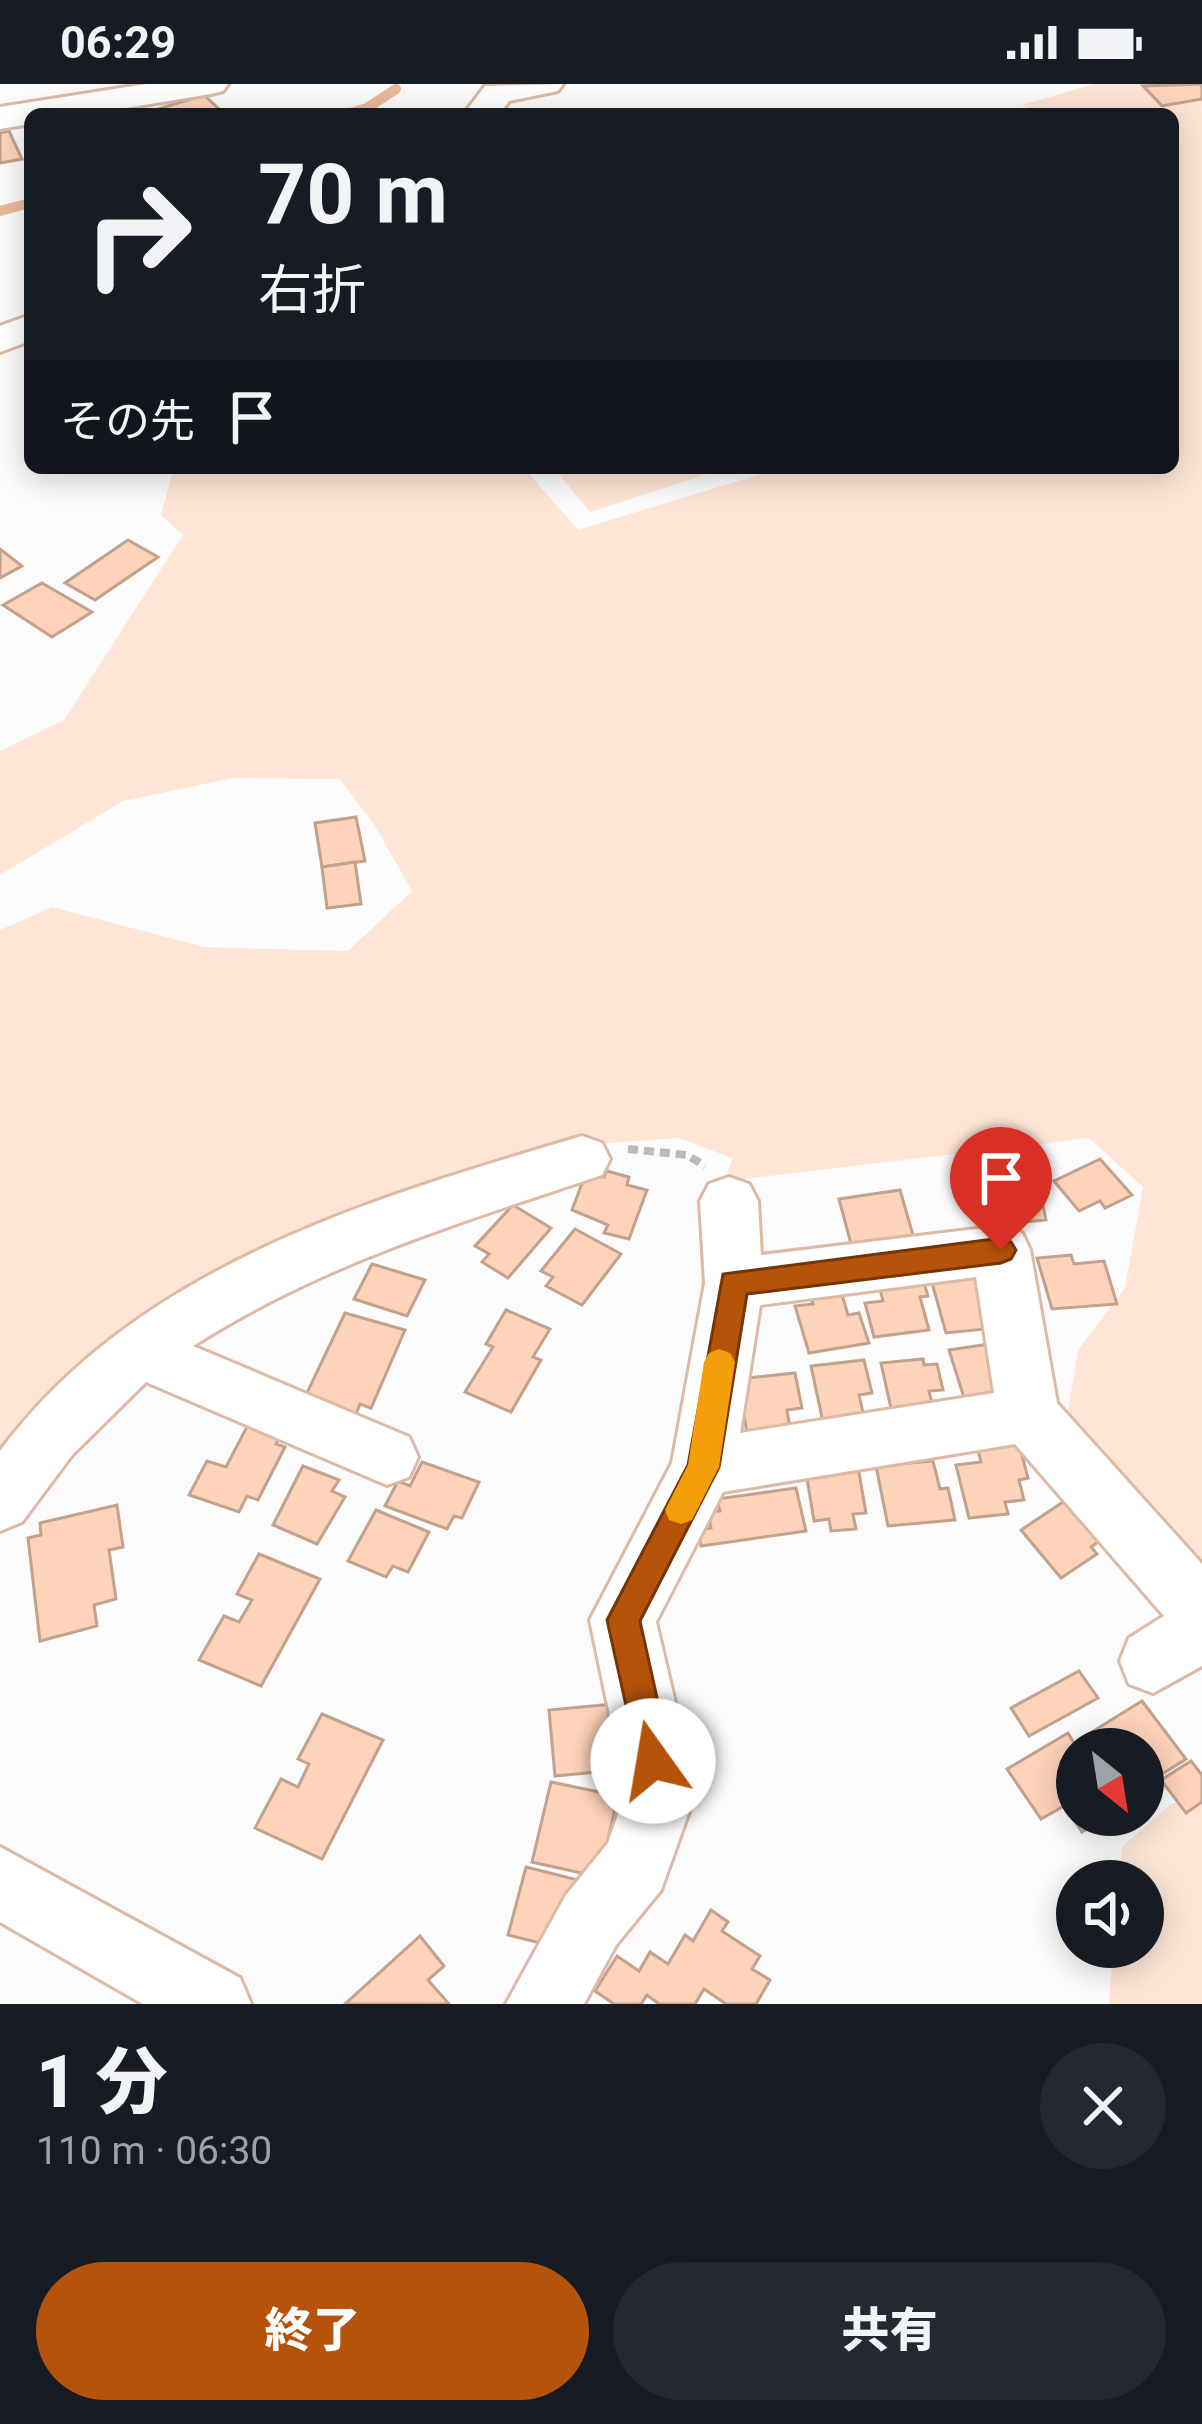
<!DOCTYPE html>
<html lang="ja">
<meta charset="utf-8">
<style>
body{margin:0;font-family:Roboto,"Noto Sans JP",sans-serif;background:#242831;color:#f1f3f6;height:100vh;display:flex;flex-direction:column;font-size:45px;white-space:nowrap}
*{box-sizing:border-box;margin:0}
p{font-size:39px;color:#9ea1a6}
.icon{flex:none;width:66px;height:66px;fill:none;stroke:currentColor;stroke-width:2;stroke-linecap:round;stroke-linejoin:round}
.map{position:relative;height:1920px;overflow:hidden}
.side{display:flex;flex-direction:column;background:#171b24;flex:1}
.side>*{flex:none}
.guide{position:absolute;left:24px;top:24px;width:1155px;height:366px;border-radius:18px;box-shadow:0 6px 30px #0003;background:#171b24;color:#f1f3f6;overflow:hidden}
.needle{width:78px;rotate:150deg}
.buttons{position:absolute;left:1056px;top:1644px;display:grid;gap:24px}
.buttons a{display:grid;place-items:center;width:108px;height:108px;border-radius:50%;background:#171b24;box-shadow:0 6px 30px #0003;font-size:60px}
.pin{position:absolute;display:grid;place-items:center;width:102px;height:102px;color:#fff;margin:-123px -51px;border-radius:50% 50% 50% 0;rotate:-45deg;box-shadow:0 0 12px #0007}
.pin .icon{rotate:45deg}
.me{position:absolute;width:132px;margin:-66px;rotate:347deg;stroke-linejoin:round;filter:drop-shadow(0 0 9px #0008)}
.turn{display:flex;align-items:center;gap:42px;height:252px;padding:0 36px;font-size:54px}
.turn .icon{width:156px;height:156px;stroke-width:2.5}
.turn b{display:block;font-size:84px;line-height:102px}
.then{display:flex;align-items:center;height:114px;padding:0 36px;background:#0003;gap:24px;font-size:45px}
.round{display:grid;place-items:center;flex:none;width:126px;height:126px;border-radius:63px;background:#242831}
.summary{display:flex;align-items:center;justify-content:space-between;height:204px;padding:0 36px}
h1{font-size:72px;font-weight:800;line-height:90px}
.button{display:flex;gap:24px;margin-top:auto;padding:24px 36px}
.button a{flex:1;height:138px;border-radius:72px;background:#b45309;color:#fff;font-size:48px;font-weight:800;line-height:138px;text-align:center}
.button a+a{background:#242831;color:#f1f3f6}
.status{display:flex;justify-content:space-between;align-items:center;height:84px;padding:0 60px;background:#171b24;direction:ltr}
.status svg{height:33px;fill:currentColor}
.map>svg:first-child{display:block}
.green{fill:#fee5d6}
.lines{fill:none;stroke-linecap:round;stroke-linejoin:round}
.stream{stroke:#ebb898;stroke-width:10}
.building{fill:#fdd3b9;stroke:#c2a18d;stroke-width:3}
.minor-casing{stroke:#dcbaa6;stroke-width:6}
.path{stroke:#bcb9b6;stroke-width:8;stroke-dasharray:10 6;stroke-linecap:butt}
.minor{fill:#fff;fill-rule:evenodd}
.route{fill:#b45309;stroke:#753606;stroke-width:3}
.slow{fill:#f59e0b}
</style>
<div class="status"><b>06:29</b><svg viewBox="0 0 49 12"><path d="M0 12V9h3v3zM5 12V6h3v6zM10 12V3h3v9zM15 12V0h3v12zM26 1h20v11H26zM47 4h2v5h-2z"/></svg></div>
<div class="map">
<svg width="1202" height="1920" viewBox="0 0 1202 1920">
<rect width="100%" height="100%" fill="#fbfbfb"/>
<g class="green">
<polygon points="1094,0 1202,0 1202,1486 1066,1339 1078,1266 1125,1204 1143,1103 1089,1054 726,1097 732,1074 679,1054 594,1060 397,1120 0,1383 0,846 52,823 204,863 348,867 412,807 375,742 340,695 233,694 123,717 0,791 0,667 64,636 183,451 161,431 172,390 184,384 524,384 578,446 780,384 1173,384 1173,30 1042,30 1022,21"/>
<polygon points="554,384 726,384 590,428"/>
<polygon points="1202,1711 1202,1920 1109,1920 1113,1863 1143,1863 1143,1797 1119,1797 1122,1763 1171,1720"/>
</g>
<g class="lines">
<g class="stream">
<polyline points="231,30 271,30"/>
<polyline points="347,30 367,24 396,5"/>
<polyline points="0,127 30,119"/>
</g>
</g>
<g class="building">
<polygon points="1202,0 1202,15 1162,22 1143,2"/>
<polygon points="204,11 221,27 142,30"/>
<polygon points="9,47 22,75 0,79 0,49"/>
<polygon points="128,456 158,473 95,516 65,499"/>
<polygon points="0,465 22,482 0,494"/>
<polygon points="42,499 92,528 52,553 3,521"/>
<polygon points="356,733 365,777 322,783 315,739"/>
<polygon points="355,778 361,820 327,824 322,783"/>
<polygon points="1100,1075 1132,1111 1105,1124 1100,1117 1079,1127 1054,1097"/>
<polygon points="1035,1082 1046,1136 993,1141 991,1132 985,1133 973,1088"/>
<polygon points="607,1087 629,1093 627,1101 647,1106 629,1155 604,1149 608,1141 572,1126 586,1089 604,1093"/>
<polygon points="900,1106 913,1151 851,1160 839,1115"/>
<polygon points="513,1121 551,1144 508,1194 482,1178 489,1170 475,1162"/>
<polygon points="575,1145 621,1170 582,1221 546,1202 553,1193 541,1187"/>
<polygon points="1071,1171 1074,1180 1104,1177 1117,1220 1052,1225 1037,1174"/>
<polygon points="372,1180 425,1196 407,1232 354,1215"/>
<polygon points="982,1193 991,1225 980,1227 985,1245 946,1249 932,1199"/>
<polygon points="924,1199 928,1212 920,1213 929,1246 874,1253 865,1219 883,1217 880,1205"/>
<polygon points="840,1204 848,1231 859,1229 869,1259 809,1269 795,1222 813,1220 810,1210"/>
<polygon points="506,1226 550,1245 533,1273 541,1276 511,1328 465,1308 493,1263 486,1260"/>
<polygon points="345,1229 405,1246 371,1324 360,1320 356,1330 304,1315"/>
<polygon points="996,1259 999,1312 965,1317 949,1266"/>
<polygon points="923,1275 924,1281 937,1280 943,1306 929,1307 933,1324 892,1329 881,1279"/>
<polygon points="864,1276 872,1309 859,1311 864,1333 823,1338 811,1282"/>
<polygon points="795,1289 802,1324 787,1326 790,1344 747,1349 738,1295"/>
<polygon points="250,1337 283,1347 276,1360 285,1363 258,1416 247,1412 239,1428 189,1411 207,1377 226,1383"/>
<polygon points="1018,1356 1028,1394 1019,1396 1024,1416 1005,1418 1008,1430 969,1434 956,1381 981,1378 977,1361"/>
<polygon points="933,1377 940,1405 948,1404 955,1436 888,1442 876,1382"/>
<polygon points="422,1378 479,1398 462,1434 454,1432 447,1445 385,1422 398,1397 410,1402"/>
<polygon points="303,1382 339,1396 332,1407 345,1413 317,1460 273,1441"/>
<polygon points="858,1383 866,1429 853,1430 856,1445 831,1447 829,1435 814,1437 807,1394 825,1393 824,1386"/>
<polygon points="796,1404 806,1447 701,1462 698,1446 711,1444 708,1428 720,1427 717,1415"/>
<polygon points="1066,1416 1101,1456 1091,1463 1097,1470 1061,1494 1021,1446"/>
<polygon points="117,1421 123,1463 109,1466 116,1515 94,1521 97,1542 40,1557 28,1454 41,1451 40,1439"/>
<polygon points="376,1426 429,1448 408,1488 393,1482 386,1493 348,1477"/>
<polygon points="259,1470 320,1495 261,1602 199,1576 224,1532 239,1538 252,1516 237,1510"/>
<polygon points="1079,1587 1098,1614 1029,1652 1011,1624"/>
<polygon points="1142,1617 1186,1675 1143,1702 1143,1665 1077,1665 1077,1731 1103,1735 1082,1748 1064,1722 1041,1735 1007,1685 1068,1649 1074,1659"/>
<polygon points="614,1620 620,1671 606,1672 608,1687 555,1692 549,1626"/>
<polygon points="322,1630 383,1656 322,1775 255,1744 281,1695 298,1703 309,1680 298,1675"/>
<polygon points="1191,1677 1202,1691 1202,1718 1186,1729 1161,1696"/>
<polygon points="551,1698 618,1712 599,1793 532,1778"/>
<polygon points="526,1783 578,1796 569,1833 556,1843 548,1841 544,1860 508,1851"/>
<polygon points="711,1826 728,1838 722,1847 760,1872 752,1885 770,1896 756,1920 726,1920 704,1905 695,1920 659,1920 647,1911 641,1920 614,1920 595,1907 617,1872 639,1887 650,1868 668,1880 685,1851 693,1857"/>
<polygon points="420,1852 444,1882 428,1896 449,1920 345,1920"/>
</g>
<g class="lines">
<defs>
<g id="minor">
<polygon points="146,0 228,0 223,7 211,10 90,30 30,30 30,40 0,45 0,23"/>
<polygon points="563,0 558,7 509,17 500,30 464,30 485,2"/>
<polygon points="30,231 30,257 0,268 0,242"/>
<path d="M582 1052 602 1059 610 1075 602 1091C459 1139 321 1180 193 1262L409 1353 418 1373 409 1393 387 1401 146 1298 72 1371 22 1438 0 1447V1367C138 1182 370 1115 582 1052Z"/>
<path d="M729 1093 749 1100 758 1117 761 1171 1001 1142 1022 1149 1030 1166 1057 1319 1202 1480V1582L1153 1609 1129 1600 1120 1577 1129 1554 1164 1532 1015 1360 723 1408 656 1538 696 1708 661 1806 616 1861 584 1920H506L566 1811 608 1759 626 1708 590 1536 672 1379 705 1199 700 1117 709 1100ZM976 1193 994 1309 740 1349 760 1221Z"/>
<polygon points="0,1763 240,1894 251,1920 143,1920 0,1838"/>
</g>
</defs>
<use href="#minor" class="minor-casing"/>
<polyline class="path" points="628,1065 687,1071 705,1082"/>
<use href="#minor" class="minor"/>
</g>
<polygon class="route" points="1001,1154 1011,1158 1016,1166 1011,1175 1001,1179 747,1210 719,1383 640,1537 671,1677 666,1689 653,1694 641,1689 607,1536 688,1381 723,1190"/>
<polygon class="slow" points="719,1265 730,1269 735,1278 719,1383 692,1436 681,1440 669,1436 665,1426 688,1381 704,1278 709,1269"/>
</svg>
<div class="buttons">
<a><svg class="needle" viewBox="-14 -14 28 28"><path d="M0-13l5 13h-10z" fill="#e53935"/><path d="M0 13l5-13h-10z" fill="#9ea1a6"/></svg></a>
<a><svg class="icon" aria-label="sound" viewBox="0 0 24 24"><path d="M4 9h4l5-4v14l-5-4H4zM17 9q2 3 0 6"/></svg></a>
</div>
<div class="pin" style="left:1001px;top:1166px;background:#d93025"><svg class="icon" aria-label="arrive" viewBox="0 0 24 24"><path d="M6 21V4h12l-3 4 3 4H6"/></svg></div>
<svg class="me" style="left:653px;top:1677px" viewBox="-20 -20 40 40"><circle r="19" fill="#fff"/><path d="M0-13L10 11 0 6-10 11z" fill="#b45309"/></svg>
<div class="guide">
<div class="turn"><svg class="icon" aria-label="right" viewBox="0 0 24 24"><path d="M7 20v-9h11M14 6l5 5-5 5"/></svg><div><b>70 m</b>右折</div></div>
<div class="then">その先<svg class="icon" aria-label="arrive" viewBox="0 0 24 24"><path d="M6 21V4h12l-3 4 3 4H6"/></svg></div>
</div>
</div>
<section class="side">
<div class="summary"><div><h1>1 分</h1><p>110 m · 06:30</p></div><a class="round"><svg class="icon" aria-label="close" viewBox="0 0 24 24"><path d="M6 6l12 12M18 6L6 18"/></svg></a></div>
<div class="button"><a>終了</a><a>共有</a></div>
</section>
